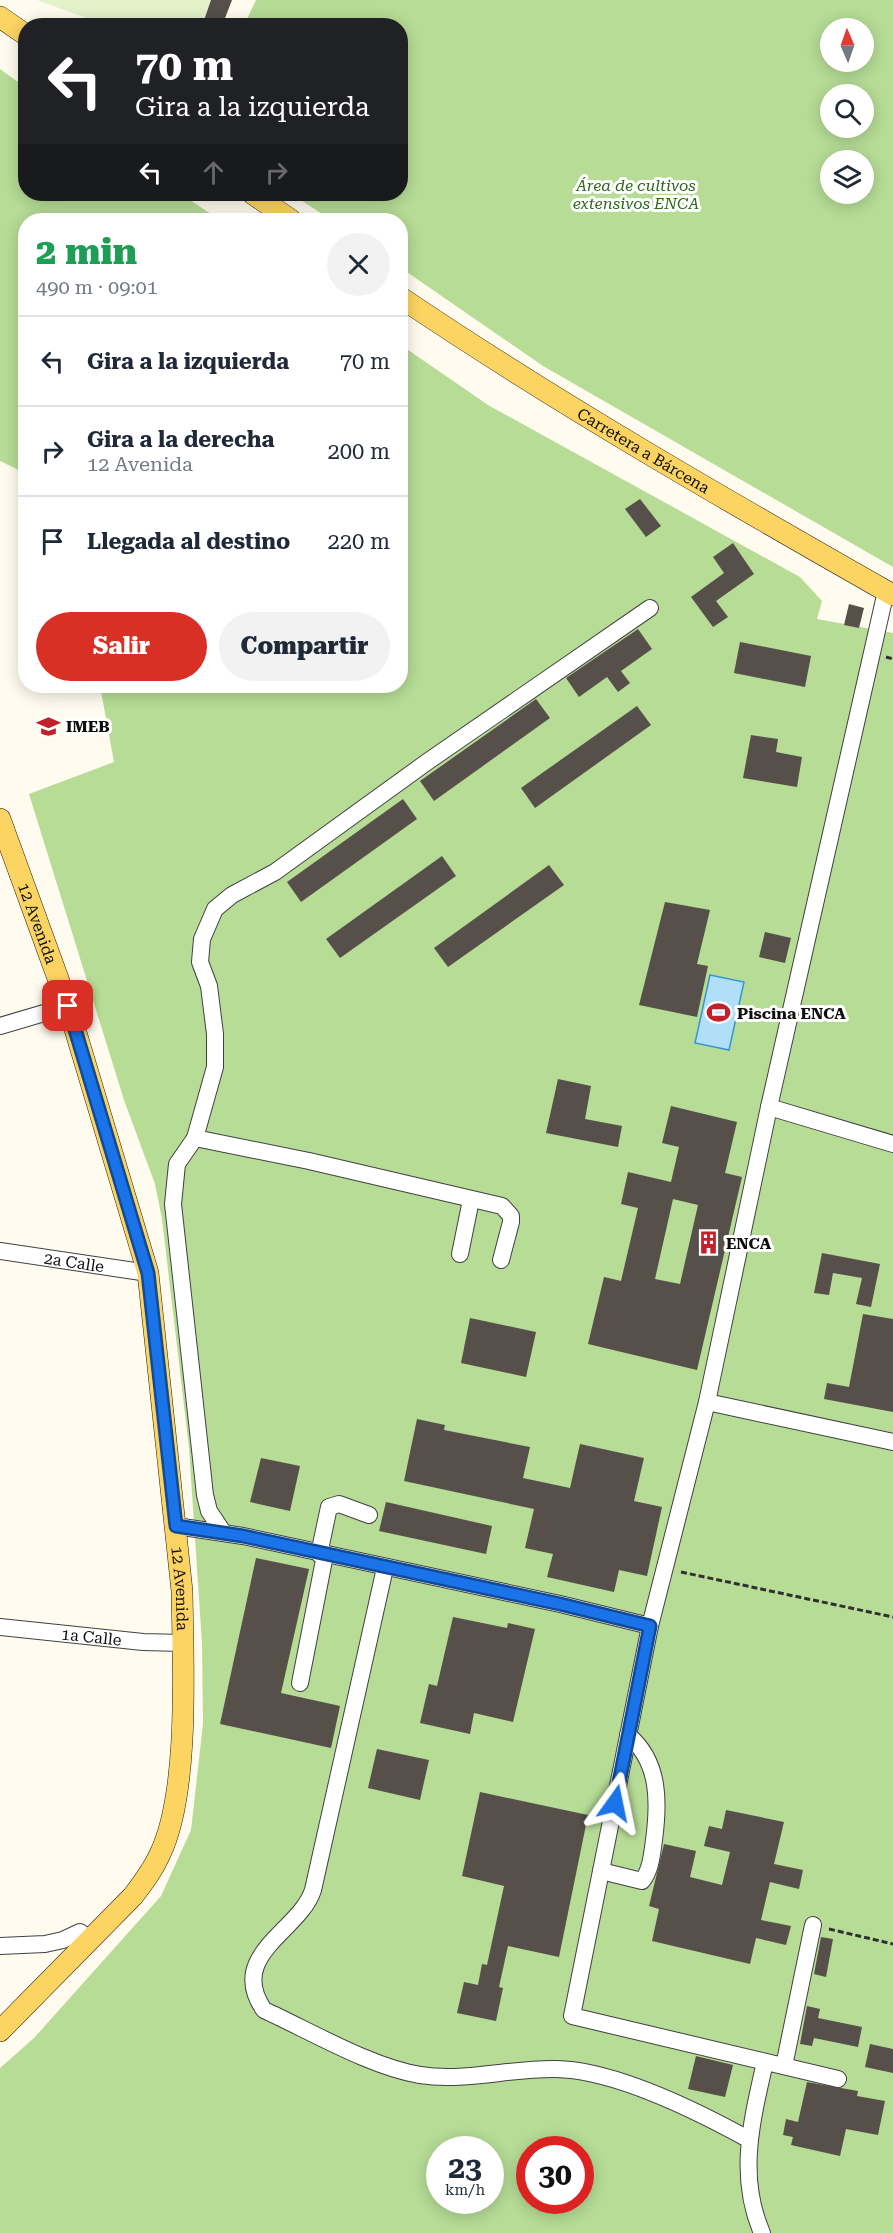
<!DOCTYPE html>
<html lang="es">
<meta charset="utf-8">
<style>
body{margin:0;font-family:"Roboto Serif",serif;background:#f2f2f3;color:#1f2937;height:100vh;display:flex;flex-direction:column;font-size:22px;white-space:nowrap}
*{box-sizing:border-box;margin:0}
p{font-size:20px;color:#747a83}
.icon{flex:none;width:33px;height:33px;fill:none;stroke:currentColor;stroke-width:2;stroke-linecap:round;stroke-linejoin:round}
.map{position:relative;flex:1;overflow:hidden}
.sheet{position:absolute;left:18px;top:213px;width:390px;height:480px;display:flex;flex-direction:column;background:#fff;border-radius:24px;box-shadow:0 3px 15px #0003}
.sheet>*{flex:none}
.guide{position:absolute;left:18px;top:18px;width:390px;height:183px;border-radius:24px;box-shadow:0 3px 15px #0003;background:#202124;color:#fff;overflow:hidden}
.needle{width:39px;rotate:358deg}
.controls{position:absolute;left:820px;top:18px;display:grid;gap:12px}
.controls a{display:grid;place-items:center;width:54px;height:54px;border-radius:50%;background:#fff;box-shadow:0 3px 15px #0003;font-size:30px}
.speed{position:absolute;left:426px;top:2136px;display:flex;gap:12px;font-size:30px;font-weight:700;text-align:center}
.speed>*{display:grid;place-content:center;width:78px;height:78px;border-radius:50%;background:#fff;box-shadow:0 3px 15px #0003;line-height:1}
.speed small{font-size:15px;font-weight:400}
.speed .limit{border:9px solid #d22;background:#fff;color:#111}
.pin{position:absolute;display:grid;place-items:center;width:51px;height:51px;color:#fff;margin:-26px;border-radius:12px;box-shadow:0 3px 9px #0006}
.me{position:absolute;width:66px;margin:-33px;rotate:12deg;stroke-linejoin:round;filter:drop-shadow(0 0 4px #0008)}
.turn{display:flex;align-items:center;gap:21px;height:126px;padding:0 18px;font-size:27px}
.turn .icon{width:78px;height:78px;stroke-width:2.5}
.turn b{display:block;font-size:42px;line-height:51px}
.lanes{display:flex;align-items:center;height:57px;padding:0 18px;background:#0003;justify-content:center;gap:30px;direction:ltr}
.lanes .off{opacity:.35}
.round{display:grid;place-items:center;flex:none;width:63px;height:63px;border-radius:32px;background:#f2f2f3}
.headline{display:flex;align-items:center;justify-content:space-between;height:102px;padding:0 18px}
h1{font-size:36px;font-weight:800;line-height:45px;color:#1e9e55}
.cta{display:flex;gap:12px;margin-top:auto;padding:12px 18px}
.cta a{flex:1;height:69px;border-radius:36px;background:#d93025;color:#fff;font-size:24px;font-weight:800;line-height:69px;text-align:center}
.cta a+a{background:#f2f2f3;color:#1f2937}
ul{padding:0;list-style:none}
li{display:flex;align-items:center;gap:18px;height:90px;padding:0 18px;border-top:2px solid #e0e1e3}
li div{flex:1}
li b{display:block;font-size:22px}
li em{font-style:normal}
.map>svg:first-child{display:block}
.forest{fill:#b6dc96;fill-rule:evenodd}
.pitch{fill:#e4f2c9}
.water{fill:#b2dff8;stroke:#3696d1;stroke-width:1.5}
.building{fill:#574f4a;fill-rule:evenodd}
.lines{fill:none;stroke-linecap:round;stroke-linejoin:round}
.minor-casing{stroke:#414141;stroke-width:18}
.major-casing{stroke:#1f1f1f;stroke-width:22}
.path{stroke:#303030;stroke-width:3;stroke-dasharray:6 3;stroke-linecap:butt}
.minor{stroke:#fff;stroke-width:16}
.major{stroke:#fcd461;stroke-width:21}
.route-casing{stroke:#114b97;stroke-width:15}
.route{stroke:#1a73e8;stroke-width:10}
.labels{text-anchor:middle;stroke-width:6;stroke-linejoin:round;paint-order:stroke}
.park-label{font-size:16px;font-style:italic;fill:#2d681c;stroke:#fff}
.street-label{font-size:16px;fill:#0e0e0e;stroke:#fff}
.poi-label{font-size:16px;font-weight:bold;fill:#0e0e0e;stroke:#fff;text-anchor:start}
</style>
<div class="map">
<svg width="893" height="2233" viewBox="0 0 893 2233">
<rect width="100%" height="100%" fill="#fffcef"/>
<g class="forest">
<path d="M256 0H893V567L543 366 401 268 400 220H331L292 194H400V26L244 25ZM831 28H864V62H831ZM831 94H864V128H831ZM831 160H864V194H831Z"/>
<polygon points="0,69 25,87 26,194 181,194 220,220 26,220 25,473 0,461"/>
<path d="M401 345 488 405 800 577 822 601 817 619 893 633V2233H0V2068L34 2038 161 1896 191 1830 203 1724 202 1643 189 1448 162 1219 155 1184 124 1100 29 794 114 762 100 686H400ZM440 2150H490V2200H440ZM530 2150H580V2200H530Z"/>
</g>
<polygon class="pitch" points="37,0 211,0 202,26 105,25"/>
<polygon class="water" points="710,975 744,982 729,1050 695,1043"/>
<g class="building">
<polygon points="211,0 232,0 222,26 202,26"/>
<polygon points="640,499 661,526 646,537 625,509"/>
<polygon points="733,543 754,574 716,601 728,617 713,627 691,597 724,573 713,557"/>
<polygon points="849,604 864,608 859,628 844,625"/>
<polygon points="638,629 652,649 621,671 630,683 618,692 607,677 579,697 566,678"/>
<polygon points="740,642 811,656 805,687 734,673"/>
<polygon points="536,699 550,718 434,801 420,781"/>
<polygon points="637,706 651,725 535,808 521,788"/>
<polygon points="751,735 778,739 776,752 802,757 797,787 743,778"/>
<polygon points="403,799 417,819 301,902 287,882"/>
<polygon points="442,856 456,876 340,958 326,939"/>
<polygon points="549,865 564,885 448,967 434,948"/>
<polygon points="665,902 710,910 697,964 708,966 697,1017 639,1005"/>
<polygon points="765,932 791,938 785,963 759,957"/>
<polygon points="558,1079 591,1086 585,1119 622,1126 618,1147 546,1133"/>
<path d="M671 1106 737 1122 725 1173 742 1177 697 1370 588 1344 604 1277 621 1281 638 1208 621 1204 628 1172 671 1182 679 1147 662 1143ZM673 1199 698 1205 680 1284 655 1279Z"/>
<polygon points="822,1253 880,1264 871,1307 856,1304 862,1278 833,1273 829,1295 814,1293"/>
<polygon points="863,1314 893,1319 893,1412 824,1399 827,1383 849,1387"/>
<polygon points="470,1318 536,1332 526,1377 461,1363"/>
<polygon points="417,1419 445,1425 444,1430 530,1447 523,1478 570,1488 580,1444 644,1458 634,1501 662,1507 647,1576 619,1570 614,1592 547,1577 553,1554 525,1548 534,1509 404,1481"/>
<polygon points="261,1458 300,1466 290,1511 250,1502"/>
<polygon points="386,1502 492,1526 486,1554 379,1531"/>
<polygon points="256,1558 309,1569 281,1693 340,1706 331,1748 220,1724"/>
<polygon points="453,1617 507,1628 508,1623 535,1629 513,1722 474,1713 470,1734 420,1723 429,1684 437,1686"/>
<polygon points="377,1749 429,1760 420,1800 368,1788"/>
<polygon points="480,1792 588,1815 559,1957 508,1946 499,1987 503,1988 496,2021 457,2013 464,1982 478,1985 482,1964 487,1965 504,1886 462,1876"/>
<polygon points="726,1810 784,1822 774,1864 803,1870 799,1889 770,1882 761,1920 791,1926 786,1945 756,1938 750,1964 652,1941 659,1909 649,1906 664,1844 696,1851 690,1877 722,1885 730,1852 704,1846 709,1826 722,1829"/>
<polygon points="821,1937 833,1939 826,1977 814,1974"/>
<polygon points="807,2006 820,2009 818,2018 862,2027 858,2047 814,2038 812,2046 800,2044"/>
<polygon points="870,2044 893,2049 893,2073 865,2067"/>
<polygon points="696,2056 733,2065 725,2097 688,2089"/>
<polygon points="807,2082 858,2091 857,2096 885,2101 878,2135 846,2129 840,2156 791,2145 793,2137 783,2135 786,2119 798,2122"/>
</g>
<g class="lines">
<defs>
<g id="minor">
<polyline points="0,1026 68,1006"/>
<polyline points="769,1107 893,1144"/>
<polyline points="195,1138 215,1067 215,1034 209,986 200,962 202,939 215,909 232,895 275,872 427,762 650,608"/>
<path id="s1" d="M0 1251 148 1273"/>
<polyline points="460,1254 471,1200"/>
<polyline points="707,1402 893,1442"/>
<polyline points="176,1526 243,1536 560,1604 650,1626 707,1402 769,1107 886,591"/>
<polyline points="223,1532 209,1511 205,1495 173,1204 177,1164 195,1138 309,1161 502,1206 511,1216 511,1222 501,1260"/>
<polyline points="319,1554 329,1507 339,1504 369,1515"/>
<path d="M385 1568 313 1890C300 1931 226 1955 264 2010 310 2031 371 2067 420 2075 465 2082 511 2068 556 2069 614 2070 697 2111 748 2139"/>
<polyline points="650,1626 572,2016 838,2079"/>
<path id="s2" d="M0 1627 143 1642 183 1643"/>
<polyline points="300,1683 325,1555"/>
<path d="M601 1871 642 1881C651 1870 652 1854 654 1840 659 1802 660 1762 628 1735"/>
<polyline points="0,1946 45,1944 63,1940 80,1932 90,1939"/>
<polyline points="784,2066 813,1925"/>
<path d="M762 2233C737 2176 752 2120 765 2062"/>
</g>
<g id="major">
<polyline points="0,17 26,35"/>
<polyline points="253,194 291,220"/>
<path id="s3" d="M400 297C560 405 726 500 893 595"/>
<path id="s4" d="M0 819 68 1006 148 1273 182 1591C183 1662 190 1792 160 1854 153 1870 143 1883 133 1896L0 2031"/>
</g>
</defs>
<use href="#minor" class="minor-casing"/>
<use href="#major" class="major-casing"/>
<g class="path">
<polyline points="886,657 893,659"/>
<polyline points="681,1572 893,1617"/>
<polyline points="829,1929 893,1944"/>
</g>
<use href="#minor" class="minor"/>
<use href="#major" class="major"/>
</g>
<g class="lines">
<defs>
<polyline id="route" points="68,1006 148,1273 176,1526 243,1536 560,1604 650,1626 615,1803"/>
</defs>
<use href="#route" class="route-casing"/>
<use href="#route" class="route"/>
</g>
<defs>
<symbol id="school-bare" viewBox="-9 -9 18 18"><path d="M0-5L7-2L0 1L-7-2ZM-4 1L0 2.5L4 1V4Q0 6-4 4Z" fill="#c2212b" stroke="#fff" stroke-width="2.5" paint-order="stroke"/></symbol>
<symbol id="stadium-bare" viewBox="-9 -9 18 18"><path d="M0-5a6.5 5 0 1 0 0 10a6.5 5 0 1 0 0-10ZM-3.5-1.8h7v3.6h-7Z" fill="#c2212b" stroke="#fff" stroke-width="2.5" paint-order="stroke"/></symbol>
<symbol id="building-bare" viewBox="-9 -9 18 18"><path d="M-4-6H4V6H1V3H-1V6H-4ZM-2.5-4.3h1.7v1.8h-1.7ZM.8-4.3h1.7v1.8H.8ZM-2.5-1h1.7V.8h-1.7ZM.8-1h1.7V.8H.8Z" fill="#c2212b" stroke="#fff" stroke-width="2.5" paint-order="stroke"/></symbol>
</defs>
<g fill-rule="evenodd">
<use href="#school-bare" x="32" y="710" width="33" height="33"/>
<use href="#stadium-bare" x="702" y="996" width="33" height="33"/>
<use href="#building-bare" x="692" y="1226" width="33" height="33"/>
</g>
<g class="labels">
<g class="park-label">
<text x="636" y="191">Área de cultivos<tspan x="636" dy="18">extensivos ENCA</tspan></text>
</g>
<g class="street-label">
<text dy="6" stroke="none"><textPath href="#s3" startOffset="288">Carretera a Bárcena</textPath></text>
<text dy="6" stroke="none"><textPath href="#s4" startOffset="111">12 Avenida</textPath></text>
<text dy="6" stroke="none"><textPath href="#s1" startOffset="75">2a Calle</textPath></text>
<text dy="6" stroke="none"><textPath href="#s4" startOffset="795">12 Avenida</textPath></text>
<text dy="6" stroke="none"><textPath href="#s2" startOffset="92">1a Calle</textPath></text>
</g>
<g class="poi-label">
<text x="66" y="732">IMEB</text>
<text x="737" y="1019">Piscina ENCA</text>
<text x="726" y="1249">ENCA</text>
</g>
</g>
</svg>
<div class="controls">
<a><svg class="needle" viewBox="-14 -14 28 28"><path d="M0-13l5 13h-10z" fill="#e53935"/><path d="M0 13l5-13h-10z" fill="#747a83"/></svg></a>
<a><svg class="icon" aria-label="search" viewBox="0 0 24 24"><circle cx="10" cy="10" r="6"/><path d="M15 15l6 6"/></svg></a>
<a><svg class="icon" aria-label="layers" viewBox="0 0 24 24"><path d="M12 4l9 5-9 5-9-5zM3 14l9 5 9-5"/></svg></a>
</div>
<div class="speed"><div>23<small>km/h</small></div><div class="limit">30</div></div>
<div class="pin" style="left:68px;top:1006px;background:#d93025"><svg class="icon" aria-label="arrive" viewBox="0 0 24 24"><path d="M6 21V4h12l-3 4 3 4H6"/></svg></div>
<svg class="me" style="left:615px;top:1803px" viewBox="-20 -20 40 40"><path d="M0-17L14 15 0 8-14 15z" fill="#1a73e8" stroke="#fff" stroke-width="4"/></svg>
<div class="guide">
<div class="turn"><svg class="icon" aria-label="left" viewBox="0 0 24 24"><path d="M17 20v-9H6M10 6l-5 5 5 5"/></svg><div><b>70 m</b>Gira a la izquierda</div></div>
<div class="lanes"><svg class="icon" aria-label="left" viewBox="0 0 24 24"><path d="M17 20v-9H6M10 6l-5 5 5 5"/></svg><svg class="icon off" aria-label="ahead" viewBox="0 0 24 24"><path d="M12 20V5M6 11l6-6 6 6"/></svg><svg class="icon off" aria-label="right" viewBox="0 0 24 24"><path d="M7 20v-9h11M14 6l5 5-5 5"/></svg></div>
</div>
<section class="sheet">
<div class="headline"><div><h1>2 min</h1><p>490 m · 09:01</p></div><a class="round"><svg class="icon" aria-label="close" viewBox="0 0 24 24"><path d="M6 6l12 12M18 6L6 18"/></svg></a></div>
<ul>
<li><svg class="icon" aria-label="left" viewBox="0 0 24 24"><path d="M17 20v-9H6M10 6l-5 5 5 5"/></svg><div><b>Gira a la izquierda</b></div><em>70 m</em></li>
<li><svg class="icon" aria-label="right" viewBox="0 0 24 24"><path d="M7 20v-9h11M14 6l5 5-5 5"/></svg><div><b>Gira a la derecha</b><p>12 Avenida</p></div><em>200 m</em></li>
<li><svg class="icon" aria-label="arrive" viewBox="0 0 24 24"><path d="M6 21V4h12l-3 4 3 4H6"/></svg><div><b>Llegada al destino</b></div><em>220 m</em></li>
</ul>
<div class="cta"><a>Salir</a><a>Compartir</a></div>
</section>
</div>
